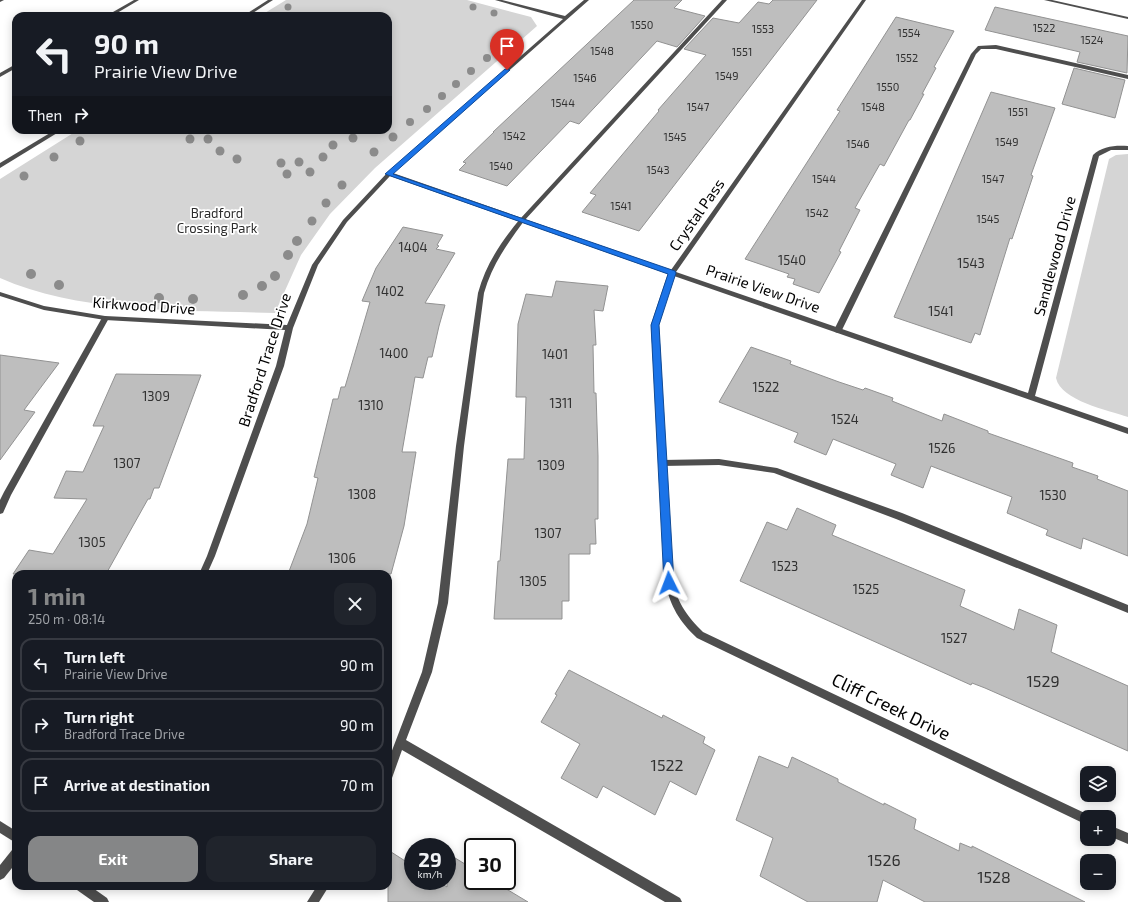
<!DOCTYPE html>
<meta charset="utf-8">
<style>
body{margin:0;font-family:"Exo 2",sans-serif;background:#20242c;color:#f1f3f6;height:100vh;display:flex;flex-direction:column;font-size:15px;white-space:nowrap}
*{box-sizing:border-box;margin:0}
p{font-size:13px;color:#9ea1a6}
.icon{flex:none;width:22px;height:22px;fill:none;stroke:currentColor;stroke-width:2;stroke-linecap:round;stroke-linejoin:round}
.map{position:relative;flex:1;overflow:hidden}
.sheet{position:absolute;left:12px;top:570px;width:380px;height:320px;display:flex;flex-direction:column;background:#171b24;border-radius:12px;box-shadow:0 2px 10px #0003}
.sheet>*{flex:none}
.guide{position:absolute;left:12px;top:12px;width:380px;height:122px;border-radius:12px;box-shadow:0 2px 10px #0003;background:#171b24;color:#f1f3f6;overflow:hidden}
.controls{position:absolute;left:1080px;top:766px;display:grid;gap:8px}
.controls a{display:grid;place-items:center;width:36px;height:36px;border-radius:8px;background:#171b24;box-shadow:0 2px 10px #0003;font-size:20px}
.speed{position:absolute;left:404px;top:838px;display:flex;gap:8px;font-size:20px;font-weight:700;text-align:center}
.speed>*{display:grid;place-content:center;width:52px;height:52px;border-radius:50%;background:#171b24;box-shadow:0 2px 10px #0003;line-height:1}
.speed small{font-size:10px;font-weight:400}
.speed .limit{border:2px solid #111;border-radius:6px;background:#fff;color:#111}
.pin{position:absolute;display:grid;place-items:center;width:34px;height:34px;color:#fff;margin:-41px -17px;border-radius:50% 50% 50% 0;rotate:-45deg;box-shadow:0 0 4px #0007}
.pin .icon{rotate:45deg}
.me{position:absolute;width:44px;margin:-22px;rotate:357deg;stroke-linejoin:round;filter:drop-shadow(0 0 3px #0008)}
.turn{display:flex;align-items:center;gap:14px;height:84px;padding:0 16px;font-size:18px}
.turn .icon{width:52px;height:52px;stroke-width:2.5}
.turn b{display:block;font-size:28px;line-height:34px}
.then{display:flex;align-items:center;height:38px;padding:0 16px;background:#0003;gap:8px;font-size:15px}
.round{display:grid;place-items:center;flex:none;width:42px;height:42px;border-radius:12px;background:#20242c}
.headline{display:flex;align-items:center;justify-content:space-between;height:68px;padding:0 16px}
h1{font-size:24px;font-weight:700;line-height:30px;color:#858687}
.action{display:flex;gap:8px;margin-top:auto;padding:8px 16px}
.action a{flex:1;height:46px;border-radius:12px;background:#858687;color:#fff;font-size:16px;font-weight:700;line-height:46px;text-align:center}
.action a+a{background:#20242c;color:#f1f3f6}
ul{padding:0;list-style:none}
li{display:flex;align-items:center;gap:12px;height:54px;margin:0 8px 6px;padding:0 8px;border:2px solid #363941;border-radius:12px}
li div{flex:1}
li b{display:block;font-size:15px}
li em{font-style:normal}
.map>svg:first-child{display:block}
.green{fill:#d5d5d5}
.building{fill:#bebebe;stroke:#929292}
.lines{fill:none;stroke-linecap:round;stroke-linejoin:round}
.lane{fill:#4e4e4e;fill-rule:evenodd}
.street{fill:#4e4e4e;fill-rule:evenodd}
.tree{fill:#8b8b8b}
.route{fill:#1a73e8;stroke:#114b97}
.labels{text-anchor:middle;stroke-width:3.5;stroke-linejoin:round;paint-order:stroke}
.far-number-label{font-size:11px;fill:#303030}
.far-park-label{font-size:13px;fill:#2c2c2c;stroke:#fff}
.number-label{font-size:13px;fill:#303030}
.street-label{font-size:15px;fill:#000;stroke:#fff}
.near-number-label{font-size:16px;fill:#303030}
.near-street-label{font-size:18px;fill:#000;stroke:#fff}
</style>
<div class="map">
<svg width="1128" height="902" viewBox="0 0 1128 902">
<rect width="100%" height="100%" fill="#fff"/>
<g class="green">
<path d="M286 0H467L531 17 537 26 375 168 330 214 301 255 275 313C186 310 82 314 0 278V179L78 130H388V16H260Z"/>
<path d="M1128 154V417C1108 410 1061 401 1056 378L1109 159 1116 155Z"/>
</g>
<g class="building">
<polygon points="634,0 682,0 674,8 705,16 677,47 657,41 579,124 570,121 507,186 459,170 466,163 463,162 494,132 493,132"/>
<polygon points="773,0 817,0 639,231 582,212 596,195 590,193 659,111 658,110 706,55 684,49 713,18 739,23 758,2 769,4"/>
<polygon points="995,7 1128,36 1127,73 1077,62 1080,52 985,30"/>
<polygon points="896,17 954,31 934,67 936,68 922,94 924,94 910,120 909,120 884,166 880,164 855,208 860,210 839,251 841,252 819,293 793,284 795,279 787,277 789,274 745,259 840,111 837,110"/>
<polygon points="1074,68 1125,80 1115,118 1062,104"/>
<polygon points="991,92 1055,108 1031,175 1033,176 1012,239 1010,238 980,335 975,333 971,343 894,317"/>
<polygon points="403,227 443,235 437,245 439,246 436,249 455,253 425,303 445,305 439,326 432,357 428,357 423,378 415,377 402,452 416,452 404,526 391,574 288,574 307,524 318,478 314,477 333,399 338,399 341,387 345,387 370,302 362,301 376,268"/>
<polygon points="556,281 608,286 603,311 594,310 596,345 593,345 594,393 596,393 598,456 598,519 595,519 596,544 590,544 590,554 569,554 569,601 562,601 562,619 494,619 498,561 500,561 508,459 524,459 526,397 516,397 518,324 526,294 552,297"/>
<polygon points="751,347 791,361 790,364 839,382 863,390 865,388 893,398 892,401 942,421 944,414 988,431 988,433 1073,463 1072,467 1098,476 1097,479 1128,491 1128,556 1083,538 1081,549 1046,535 1048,530 1007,513 1012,497 931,466 923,488 891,475 896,464 833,439 826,455 794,442 798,433 719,402"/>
<polygon points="0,355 59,363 24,410 35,412 0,460"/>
<polygon points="116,374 201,375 159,488 154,488 150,499 148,499 106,574 13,574 29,550 53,554 87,499 54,498 66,471 83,472 104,426 93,426"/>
<polygon points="797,508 836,525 832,535 965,590 960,606 1014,630 1019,609 1057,625 1051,652 1128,686 1128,751 985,688 972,683 971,685 740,581 767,522 787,530"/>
<polygon points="569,670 662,718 663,715 705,737 703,743 715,750 696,795 670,781 655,815 603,786 597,798 561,778 580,744 541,722 557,695 555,694"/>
<polygon points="759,756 788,768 792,757 838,779 838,782 884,805 884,803 916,819 914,829 959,851 960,843 972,848 972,846 1085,902 925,902 883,880 877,902 808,902 760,876 773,838 736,820"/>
<polygon points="388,850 413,866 413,881 438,881 447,887 447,853 473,869 473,881 493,881 528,902 388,902"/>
</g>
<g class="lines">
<g class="lane">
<polygon points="134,0 139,0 112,16 106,16"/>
<path d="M722 0H727L524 221C507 244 492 265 484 293L464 446 448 603 432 672 406 740 680 898 682 902H665L402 750 392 778 388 779V761L422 672 438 603 456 446 478 293C486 264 501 242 520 219Z"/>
<polygon points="996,45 1128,75 1128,79 996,49 981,49 976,54 842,330 838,333 835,332 834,330 971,54 978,46"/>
<polygon points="16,64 16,68 0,77 0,73"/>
<polygon points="103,316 105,316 109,318 11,495 3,513 0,514 0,500 4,492"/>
<polygon points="719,459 777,468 902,513 1128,605 1128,613 896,519 774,473 719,465 662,466 659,465 658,463 659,461 662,460"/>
<polygon points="317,886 329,886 319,902 307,902"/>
</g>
<g class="street">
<polygon points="0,0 4,0 0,2"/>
<polygon points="268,0 273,0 248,16 243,16"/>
<path d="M495 0H502L565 16 584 0H589L393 173 671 270 862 0H866L676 272 1028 393 1093 155C1102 146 1116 145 1128 146V150H1111L1099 156 1035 396 1128 428V434L674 276 659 325 673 583C679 605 687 616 703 632L1091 816 1087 817V825L697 638C679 621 671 607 665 583L651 325 668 274 390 176 347 222 318 265 293 328 284 366 215 556 207 574H199L207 556 276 366 285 330 105 320 44 310 0 296V292L44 306 105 316 287 325 312 265 343 220 387 173 563 19Z"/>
<polygon points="1044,0 1052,0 1128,17 1128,19"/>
<polygon points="55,130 62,130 0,168 0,163"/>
<polygon points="0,821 16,831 16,843 0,833"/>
<polygon points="1109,825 1128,833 1128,844 1109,836"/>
<polygon points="16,849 16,863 4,878 0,880 0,865 12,850"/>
<polygon points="75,886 90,886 107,898 109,902 94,902 77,890"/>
</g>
</g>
<g class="tree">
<circle cx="288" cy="7" r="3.5"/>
<circle cx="473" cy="7" r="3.5"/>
<circle cx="494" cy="13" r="3.5"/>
<circle cx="501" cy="47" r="4"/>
<circle cx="487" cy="58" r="4"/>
<circle cx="471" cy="71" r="4"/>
<circle cx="456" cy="84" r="4"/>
<circle cx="442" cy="96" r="4"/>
<circle cx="427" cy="109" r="4"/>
<circle cx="410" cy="122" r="4"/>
<circle cx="393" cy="137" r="4.5"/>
<circle cx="353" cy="138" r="4.5"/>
<circle cx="190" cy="139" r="4.5"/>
<circle cx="208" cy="139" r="4.5"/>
<circle cx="80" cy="141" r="4.5"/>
<circle cx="333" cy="145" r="4.5"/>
<circle cx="220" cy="151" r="4.5"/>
<circle cx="374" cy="152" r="4.5"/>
<circle cx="54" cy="157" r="4.5"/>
<circle cx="323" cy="157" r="4.5"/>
<circle cx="237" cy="159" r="4.5"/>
<circle cx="299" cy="162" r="4.5"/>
<circle cx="281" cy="163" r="4.5"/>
<circle cx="310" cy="172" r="4.5"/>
<circle cx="287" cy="174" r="4.5"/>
<circle cx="24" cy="176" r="4.5"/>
<circle cx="342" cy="185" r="4.5"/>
<circle cx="326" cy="203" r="4.5"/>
<circle cx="312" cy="221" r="4.5"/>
<circle cx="297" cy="241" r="5"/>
<circle cx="288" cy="255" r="5"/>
<circle cx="31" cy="274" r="5"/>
<circle cx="275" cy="276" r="5"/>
<circle cx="59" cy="285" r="5"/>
<circle cx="262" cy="286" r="5"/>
<circle cx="243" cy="295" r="5"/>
<circle cx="159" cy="298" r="5"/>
<circle cx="193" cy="299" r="5"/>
</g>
<polygon class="route" points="505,69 510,70 393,174 675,271 676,273 659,325 674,583 673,586 669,588 665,586 664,583 651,325 668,274 385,174"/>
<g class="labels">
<g class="far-number-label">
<text x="642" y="29">1550</text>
<text x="1044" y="32">1522</text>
<text x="763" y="33">1553</text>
<text x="909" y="37">1554</text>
<text x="1092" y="44">1524</text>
<text x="602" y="55">1548</text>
<text x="742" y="56">1551</text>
<text x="907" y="62">1552</text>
<text x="727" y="80">1549</text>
<text x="585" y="82">1546</text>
<text x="888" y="91">1550</text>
<text x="563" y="107">1544</text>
<text x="698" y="111">1547</text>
<text x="873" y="111">1548</text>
<text x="1018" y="116">1551</text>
<text x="514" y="140">1542</text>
<text x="675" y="141">1545</text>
<text x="1007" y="146">1549</text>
<text x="858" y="148">1546</text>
<text x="501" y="170">1540</text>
<text x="658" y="174">1543</text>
<text x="824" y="183">1544</text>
<text x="993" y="183">1547</text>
<text x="621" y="210">1541</text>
<text x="817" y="217">1542</text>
<text x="988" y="223">1545</text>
</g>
<g class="far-park-label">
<text x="217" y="218">Bradford<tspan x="217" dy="15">Crossing Park</tspan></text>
</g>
<g class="number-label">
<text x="413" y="252">1404</text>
<text x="792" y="265">1540</text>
<text x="971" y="268">1543</text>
<text x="390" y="296">1402</text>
<text x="941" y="316">1541</text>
<text x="394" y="358">1400</text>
<text x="555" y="359">1401</text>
<text x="766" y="392">1522</text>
<text x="156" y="401">1309</text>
<text x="561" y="408">1311</text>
<text x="371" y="410">1310</text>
<text x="845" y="424">1524</text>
<text x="942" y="453">1526</text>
<text x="127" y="468">1307</text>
<text x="551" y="470">1309</text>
<text x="362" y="499">1308</text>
<text x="1053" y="500">1530</text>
<text x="548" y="538">1307</text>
<text x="92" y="547">1305</text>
<text x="342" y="563">1306</text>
<text x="785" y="571">1523</text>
<text x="533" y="586">1305</text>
<text x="866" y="594">1525</text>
<text x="954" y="643">1527</text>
</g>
<g class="street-label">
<text transform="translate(697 215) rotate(-55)" y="5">Crystal Pass</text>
<text transform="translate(1055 256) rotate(-75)" y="5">Sandlewood Drive</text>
<text transform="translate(763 289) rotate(19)" y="5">Prairie View Drive</text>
<text transform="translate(144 306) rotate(4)" y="5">Kirkwood Drive</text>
<text transform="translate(265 360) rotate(-72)" y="5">Bradford Trace Drive</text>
</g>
<g class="near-number-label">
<text x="1043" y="687">1529</text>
<text x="667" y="771">1522</text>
<text x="884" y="866">1526</text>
<text x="994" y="883">1528</text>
</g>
<g class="near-street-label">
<text transform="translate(891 707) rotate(26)" y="6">Cliff Creek Drive</text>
</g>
</g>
</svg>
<div class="controls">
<a><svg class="icon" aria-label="layers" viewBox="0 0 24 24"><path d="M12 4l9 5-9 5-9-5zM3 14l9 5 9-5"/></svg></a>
<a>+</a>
<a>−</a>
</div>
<div class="speed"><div>29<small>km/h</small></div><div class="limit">30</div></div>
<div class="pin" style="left:507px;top:70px;background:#d93025"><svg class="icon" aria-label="arrive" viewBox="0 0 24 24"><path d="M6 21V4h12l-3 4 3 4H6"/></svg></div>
<svg class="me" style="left:669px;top:583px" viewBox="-20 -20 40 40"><path d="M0-17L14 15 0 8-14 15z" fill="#1a73e8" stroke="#fff" stroke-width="4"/></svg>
<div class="guide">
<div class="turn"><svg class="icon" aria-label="left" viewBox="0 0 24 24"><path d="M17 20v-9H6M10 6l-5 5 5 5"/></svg><div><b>90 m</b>Prairie View Drive</div></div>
<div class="then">Then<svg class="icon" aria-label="right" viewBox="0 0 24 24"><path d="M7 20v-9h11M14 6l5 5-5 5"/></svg></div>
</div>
<section class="sheet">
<div class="headline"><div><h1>1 min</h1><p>250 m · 08:14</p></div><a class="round"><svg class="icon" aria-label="close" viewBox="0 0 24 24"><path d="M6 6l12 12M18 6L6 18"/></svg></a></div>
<ul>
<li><svg class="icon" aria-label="left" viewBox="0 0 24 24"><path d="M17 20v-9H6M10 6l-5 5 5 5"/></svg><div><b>Turn left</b><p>Prairie View Drive</p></div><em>90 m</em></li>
<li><svg class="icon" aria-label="right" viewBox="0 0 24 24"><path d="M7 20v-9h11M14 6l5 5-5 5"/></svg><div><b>Turn right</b><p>Bradford Trace Drive</p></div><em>90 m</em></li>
<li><svg class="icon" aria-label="arrive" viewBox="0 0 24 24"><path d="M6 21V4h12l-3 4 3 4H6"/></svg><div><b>Arrive at destination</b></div><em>70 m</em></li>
</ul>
<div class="action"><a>Exit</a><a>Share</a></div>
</section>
</div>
